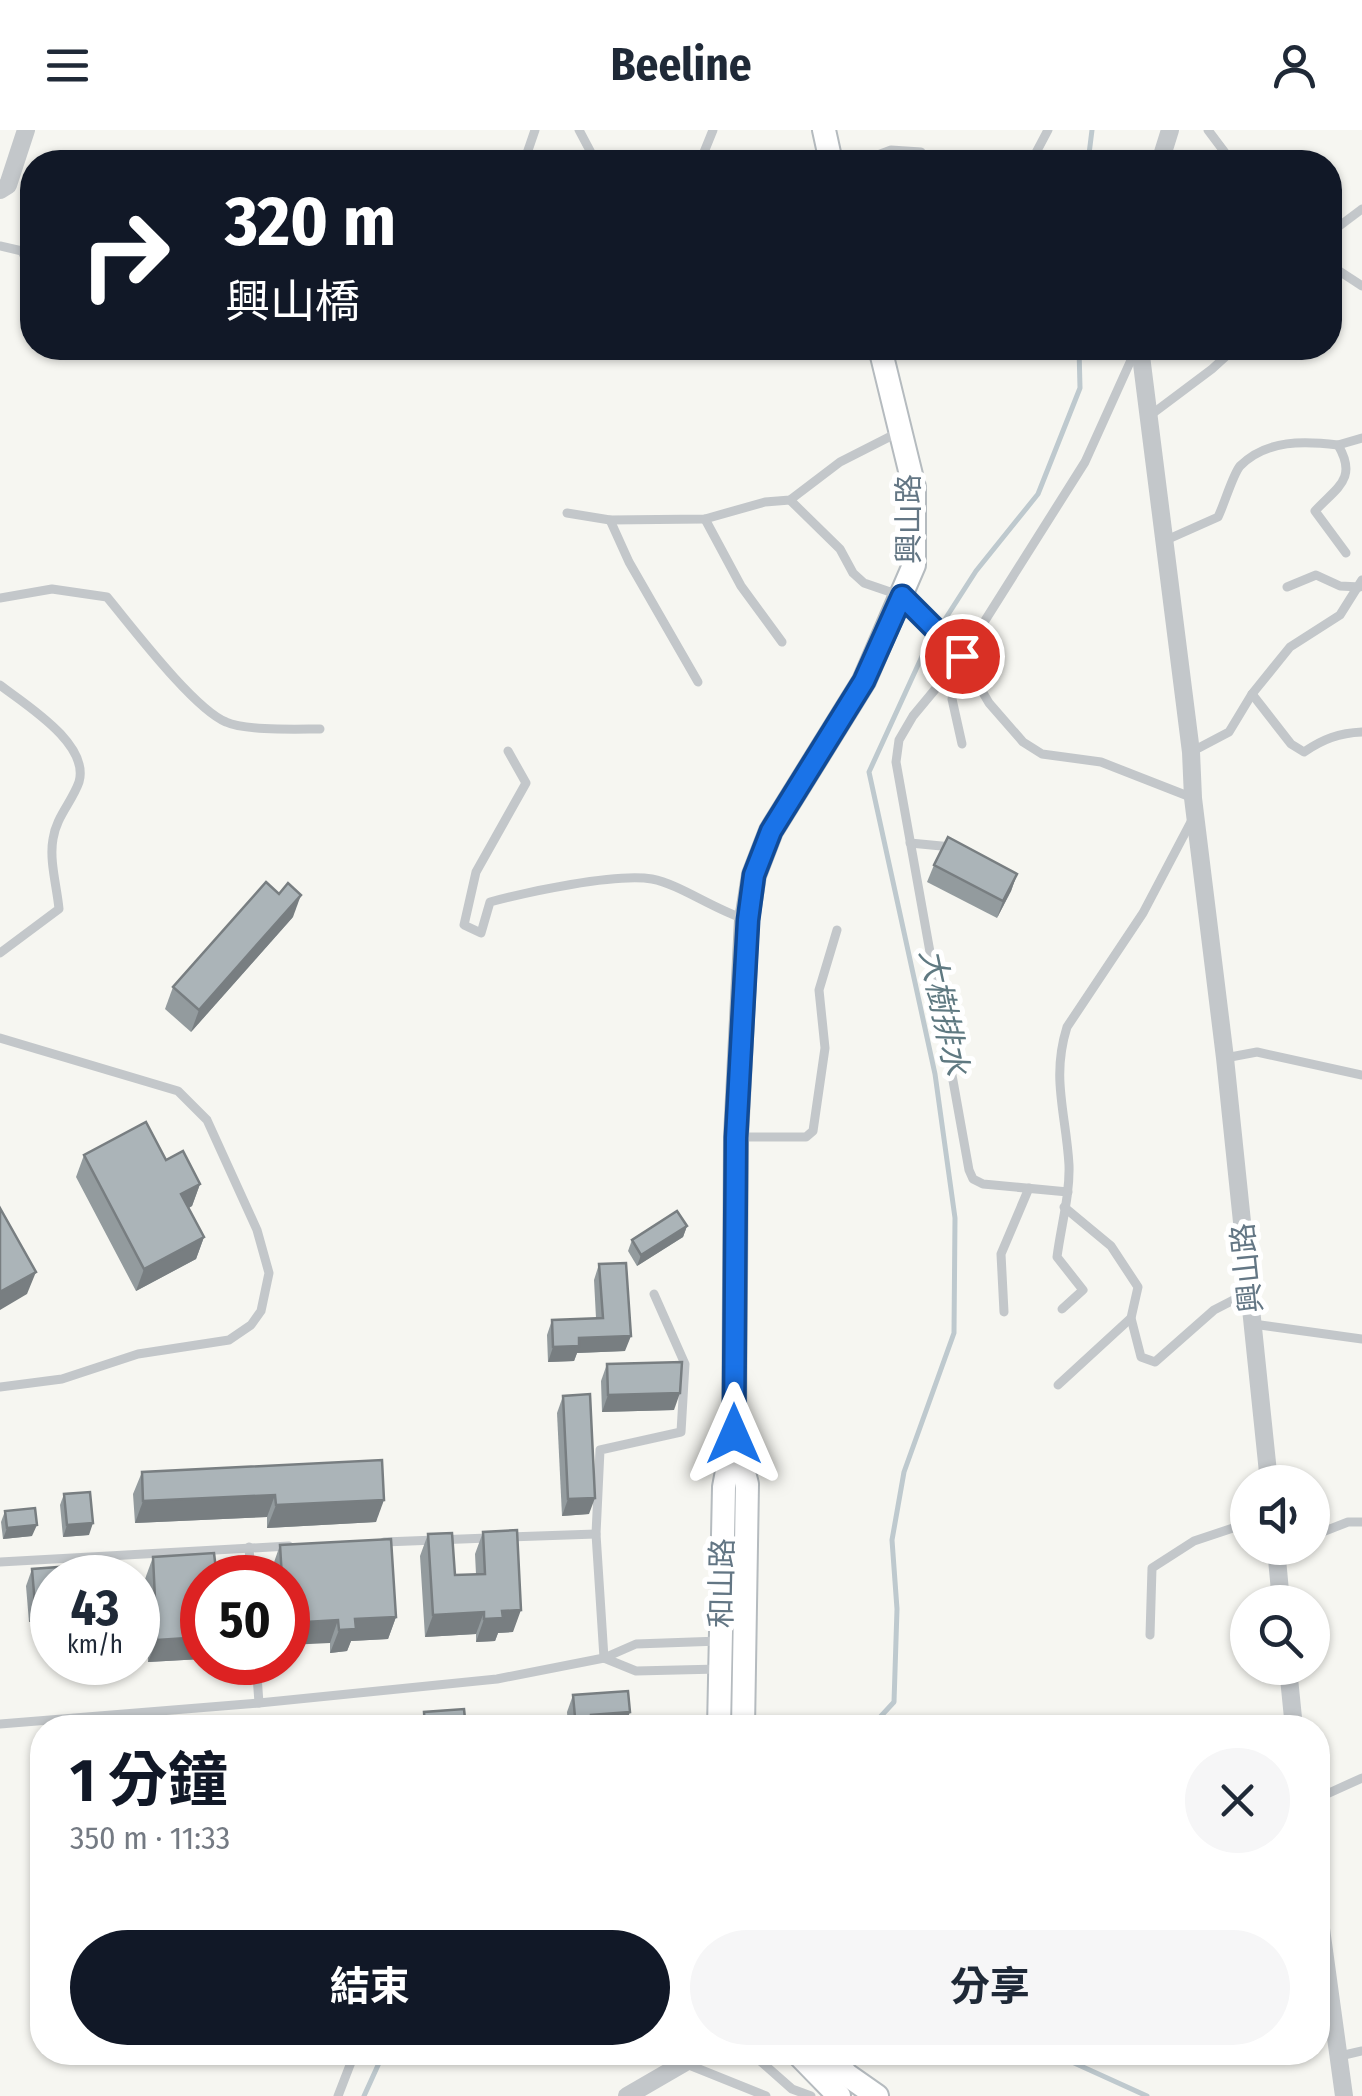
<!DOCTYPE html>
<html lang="zh-TW">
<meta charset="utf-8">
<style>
body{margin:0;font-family:"Fira Sans Condensed","Noto Sans TC",sans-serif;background:#f6f6f7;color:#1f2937;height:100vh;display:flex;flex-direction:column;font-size:38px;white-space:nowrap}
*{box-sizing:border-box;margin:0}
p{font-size:32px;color:#747a83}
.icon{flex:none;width:55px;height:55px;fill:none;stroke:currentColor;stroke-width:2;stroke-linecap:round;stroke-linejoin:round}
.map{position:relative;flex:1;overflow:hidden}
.drawer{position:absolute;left:30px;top:1585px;width:1300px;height:350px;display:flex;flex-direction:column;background:#fff;border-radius:40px;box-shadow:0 2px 8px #0004}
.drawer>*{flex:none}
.guide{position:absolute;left:20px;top:20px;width:1322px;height:210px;border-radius:40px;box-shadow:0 2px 8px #0004;background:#111827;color:#fff;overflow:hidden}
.controls{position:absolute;left:1230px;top:1335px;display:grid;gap:20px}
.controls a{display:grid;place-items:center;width:100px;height:100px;border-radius:50%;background:#fff;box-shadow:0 2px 8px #0004;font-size:50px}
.speed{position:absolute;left:30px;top:1425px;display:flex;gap:20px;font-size:50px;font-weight:700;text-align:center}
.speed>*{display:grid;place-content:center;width:130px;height:130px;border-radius:50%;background:#fff;box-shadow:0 2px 8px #0004;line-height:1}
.speed small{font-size:25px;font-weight:400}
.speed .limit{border:15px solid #d22;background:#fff;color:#111}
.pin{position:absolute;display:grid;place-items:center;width:85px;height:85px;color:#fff;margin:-42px;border:5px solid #fff;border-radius:50%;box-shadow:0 2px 10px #0007}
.me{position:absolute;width:110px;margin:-55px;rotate:0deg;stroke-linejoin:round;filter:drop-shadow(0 0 8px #0008)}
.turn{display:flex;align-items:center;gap:35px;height:210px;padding:0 40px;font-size:45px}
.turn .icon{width:130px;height:130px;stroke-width:2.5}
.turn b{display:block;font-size:70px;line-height:85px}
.round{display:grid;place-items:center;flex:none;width:105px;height:105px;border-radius:52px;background:#f6f6f7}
.head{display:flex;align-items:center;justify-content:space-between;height:170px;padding:0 40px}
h1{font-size:60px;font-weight:700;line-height:75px;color:#111827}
.button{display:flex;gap:20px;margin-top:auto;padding:20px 40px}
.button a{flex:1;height:115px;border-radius:60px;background:#111827;color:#fff;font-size:40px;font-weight:700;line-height:115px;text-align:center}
.button a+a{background:#f6f6f7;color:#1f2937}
header{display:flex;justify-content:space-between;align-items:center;height:130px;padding:0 40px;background:#fff;font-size:45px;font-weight:700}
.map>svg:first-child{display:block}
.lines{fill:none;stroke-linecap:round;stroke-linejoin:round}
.stream{stroke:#bec9ce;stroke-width:5}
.secondary-casing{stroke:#b5bbbf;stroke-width:26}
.lane{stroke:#c3c7ca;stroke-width:9}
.street{stroke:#c3c7ca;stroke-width:18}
.secondary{stroke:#fff;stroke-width:22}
.wall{fill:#939b9e}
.shaded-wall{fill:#787e81}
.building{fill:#abb4b8;stroke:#787e81;stroke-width:2.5}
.route-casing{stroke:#114b97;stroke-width:25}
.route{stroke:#1a73e8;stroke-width:18}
.labels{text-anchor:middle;stroke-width:10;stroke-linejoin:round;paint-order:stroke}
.street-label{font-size:30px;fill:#637684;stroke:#fff}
.water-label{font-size:32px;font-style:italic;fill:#5f7981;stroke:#fff}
</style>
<header><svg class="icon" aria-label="menu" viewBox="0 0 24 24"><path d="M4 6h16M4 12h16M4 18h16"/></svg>Beeline<svg class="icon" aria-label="person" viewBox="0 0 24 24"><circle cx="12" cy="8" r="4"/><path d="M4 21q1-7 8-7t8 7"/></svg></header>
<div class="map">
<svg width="1362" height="1966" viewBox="0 0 1362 1966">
<rect width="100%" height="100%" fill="#f6f6f1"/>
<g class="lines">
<g class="stream">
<polyline points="1088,32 1092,0"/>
<polyline points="870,1598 894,1572 897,1479 892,1410 904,1342 954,1203 955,1088 935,944 869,642 924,522 976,441 1038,364 1080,258 1079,218"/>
<polyline points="1050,1922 1147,1966"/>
<polyline points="364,1966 384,1922"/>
</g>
<defs>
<g id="secondary">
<polyline points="824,0 831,32"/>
<polyline points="736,1312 747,1354 743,1598"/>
<polyline points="719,1598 724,1357 734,1304 736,1007 747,790 754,745 771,701 864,551 914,435 914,357 880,218"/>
<polyline points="796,1922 839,1966"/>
<polyline points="826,1922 847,1945 877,1966"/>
</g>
</defs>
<use href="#secondary" class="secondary-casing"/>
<g class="lane">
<polyline points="579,0 596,32"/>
<polyline points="1208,0 1232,32"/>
<polyline points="524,32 535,0"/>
<polyline points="700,32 713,0"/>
<polyline points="859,32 891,20 921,22"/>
<polyline points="1031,32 1048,0"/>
<polyline points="1330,103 1362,79"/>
<polyline points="0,116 22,121 32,142"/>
<polyline points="1330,135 1362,156"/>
<polyline points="1148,287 1212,239 1235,218"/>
<polyline points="790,370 840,419 853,443 864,453 902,466 962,527 989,573 1023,612 1042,624 1101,632 1193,668"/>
<polyline points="567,383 610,390 705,389 765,372 790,370 840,332 901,301"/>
<polyline points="705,389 741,456 782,512"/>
<polyline points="610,390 629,432 698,552"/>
<path d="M1164 411 1218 387C1224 375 1233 344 1240 336 1267 309 1305 311 1338 315"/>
<path d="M1346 423 1315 381C1337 357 1358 349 1338 315L1362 308"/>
<polyline points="1287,457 1316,445 1340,456 1360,457"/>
<path d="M0 468 52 459 107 467C132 497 193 578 226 592 245 601 298 599 320 599"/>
<polyline points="961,529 952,569 962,614"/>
<path d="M0 555C26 575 90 614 79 652 72 672 56 687 53 709 49 730 57 757 59 779L0 823"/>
<path d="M1252 564 1291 614 1304 622C1323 609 1339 603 1362 602"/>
<path d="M508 621 526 653 476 742 464 795 481 803 490 772C527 762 615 743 652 749 679 754 715 780 745 789"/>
<polyline points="1191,622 1229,602 1252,564 1290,517 1340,485 1362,450"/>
<polyline points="910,713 952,717"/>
<polyline points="0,908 178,961 207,990 257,1100 269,1143 261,1181 251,1195 229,1210 138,1224 62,1249 0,1257"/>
<polyline points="1225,928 1257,922 1362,945"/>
<polyline points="739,1007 806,1007 813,1001 825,918 819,860 837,800"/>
<polyline points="1068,1062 983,1054 973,1049 969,1040 896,632 899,610 913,586 962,527 1085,332 1136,219"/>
<polyline points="1064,1077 1111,1116 1138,1157 1131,1188 1141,1227 1155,1232 1214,1180 1247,1163"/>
<path d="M1062 1179 1083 1160 1057 1127C1061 1096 1070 1065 1069 1035 1066 983 1051 948 1067 897L1143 783 1193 688"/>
<polyline points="1004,1182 1001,1124 1029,1058"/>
<polyline points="1253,1194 1362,1209"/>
<polyline points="1058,1255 1131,1188"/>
<polyline points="1312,1406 1348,1392 1362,1392"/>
<polyline points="509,1407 596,1404"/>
<polyline points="384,1412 488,1408"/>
<polyline points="249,1417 251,1448"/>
<polyline points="0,1432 289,1416"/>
<polyline points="1150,1505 1152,1438 1194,1411 1248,1393"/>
<polyline points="604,1528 596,1404 600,1320 681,1302 685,1234 654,1164"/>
<polyline points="604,1528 636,1541 719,1539"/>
<polyline points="256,1532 259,1573"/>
<polyline points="0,1594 259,1573 497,1549 604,1528 636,1514 720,1511"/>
<polyline points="1318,1668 1362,1648"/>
<polyline points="750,1922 792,1959 811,1966"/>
<polyline points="1340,1926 1362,1921"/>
<polyline points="684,1933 766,1966"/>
<polyline points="338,1966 355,1922"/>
</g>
<g class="street">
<polyline points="1160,32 1170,0"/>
<polyline points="0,60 8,55 26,0"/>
<polyline points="1140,218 1191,622 1193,668 1225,928 1269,1352"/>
<polyline points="1276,1418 1281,1472"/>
<polyline points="1288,1538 1294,1598"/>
<polyline points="1318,1777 1344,1966"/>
<polyline points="627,1966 684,1933 694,1922"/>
</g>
<use href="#secondary" class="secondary"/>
</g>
<g class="wall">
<polygon points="934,735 1017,744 1011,761 997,788 927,752"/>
<polygon points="293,787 191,902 165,879 173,857"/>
<polygon points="84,1025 166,1030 200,1054 192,1076 189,1078 204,1107 196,1129 136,1161 76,1047"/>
<polygon points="687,1096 683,1107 637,1136 628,1121 632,1110"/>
<polygon points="599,1134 625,1221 577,1223 574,1231 548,1232 547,1205 552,1190 596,1188 594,1150"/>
<polygon points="607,1234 674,1280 602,1282 601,1251"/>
<polygon points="563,1266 589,1384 562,1386 557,1283"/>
<polygon points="382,1330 376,1392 267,1398 267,1387 135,1393 133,1364 142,1342"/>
<polygon points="64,1364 89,1405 63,1407 60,1375"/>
<polygon points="5,1381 32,1406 3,1409 1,1392"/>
<polygon points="483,1402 513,1502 498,1503 495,1511 476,1512 476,1504 425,1507 420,1426 428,1404 455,1445 476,1444 475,1424"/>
<polygon points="280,1415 396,1487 388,1509 351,1511 347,1521 330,1523 330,1513 288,1448 272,1448 272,1438"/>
<polygon points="153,1427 202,1448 202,1529 148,1532 145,1449"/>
<polygon points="98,1434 29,1492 26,1456 32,1439"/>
<polygon points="573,1565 624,1598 568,1598 567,1582"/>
<polygon points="424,1582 466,1598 419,1598"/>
<polygon points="42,1608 42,1664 35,1664 34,1630"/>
</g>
<g class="shaded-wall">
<polygon points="1017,744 1011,761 997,788 1003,771"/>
<polygon points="301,765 293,787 191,902 199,880"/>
<polygon points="200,1054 192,1076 173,1086 181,1064"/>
<polygon points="687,1096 683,1107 637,1136 641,1125"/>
<polygon points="204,1107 196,1129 136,1161 144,1139"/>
<polygon points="36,1142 27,1164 0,1180 0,1162"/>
<polygon points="631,1206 625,1221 577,1223 574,1231 548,1232 553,1217 579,1208"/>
<polygon points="680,1263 674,1280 602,1282 608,1265"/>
<polygon points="275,1365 267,1387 135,1393 143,1371"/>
<polygon points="595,1368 589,1384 562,1386 568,1369"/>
<polygon points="384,1370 376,1392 267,1398 276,1375"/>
<polygon points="93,1393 89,1405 63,1407 67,1395"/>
<polygon points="37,1395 32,1406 3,1409 7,1398"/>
<polygon points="52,1474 52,1490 29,1492 35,1475"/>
<polygon points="521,1480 513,1502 498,1503 495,1511 476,1512 484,1489 502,1481"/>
<polygon points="484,1482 476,1504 425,1507 433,1485"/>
<polygon points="396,1487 388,1509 351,1511 347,1521 330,1523 339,1500 355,1489"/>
<polygon points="338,1490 330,1513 288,1515 288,1493"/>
<polygon points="202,1507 202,1529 148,1532 157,1510"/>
<polygon points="64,1532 99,1532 99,1534 62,1537"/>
<polygon points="630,1582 624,1598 587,1598 591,1585"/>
<polygon points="42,1645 42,1664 35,1664"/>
</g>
<g class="building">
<polygon points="948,707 1017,744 1003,771 934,735"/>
<polygon points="266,752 279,764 288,753 301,765 199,880 173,857"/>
<polygon points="146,992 166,1030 183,1021 200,1054 181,1064 204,1107 144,1139 84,1025"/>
<polygon points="0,1078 36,1142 0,1162"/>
<polygon points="677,1081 687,1096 641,1125 632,1110"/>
<polygon points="626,1133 631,1206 579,1208 579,1216 553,1217 552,1190 603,1188 599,1134"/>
<polygon points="682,1232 680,1263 608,1265 607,1234"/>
<polygon points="590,1264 595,1368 568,1369 563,1266"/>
<polygon points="382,1330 384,1370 276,1375 275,1365 143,1371 142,1342"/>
<polygon points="90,1362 93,1393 67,1395 64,1364"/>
<polygon points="35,1378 37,1395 7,1398 5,1381"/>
<polygon points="517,1400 521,1480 502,1481 503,1488 484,1489 484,1482 433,1485 428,1404 452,1403 455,1445 485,1444 483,1402"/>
<polygon points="391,1409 396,1487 355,1489 356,1499 339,1500 338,1490 288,1493 288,1448 282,1448 280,1415"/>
<polygon points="214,1423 217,1448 202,1448 202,1507 157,1510 153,1427"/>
<polygon points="98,1434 99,1448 52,1448 52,1474 35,1475 32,1439"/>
<polygon points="628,1561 630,1582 591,1585 592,1598 576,1598 573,1565"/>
<polygon points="464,1579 466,1598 425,1598 424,1582"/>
<polygon points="350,1591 351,1598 322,1598 321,1593"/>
</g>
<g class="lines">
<defs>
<polyline id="route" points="734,1304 736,1008 748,790 754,745 771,701 864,551 902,466 962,526"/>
</defs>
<use href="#route" class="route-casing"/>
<use href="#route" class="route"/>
</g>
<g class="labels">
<g class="street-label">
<text transform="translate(909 389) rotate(-90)" y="10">興山路</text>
<text transform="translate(1247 1138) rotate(-96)" y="10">興山路</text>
<text transform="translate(722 1453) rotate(-89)" y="10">和山路</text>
</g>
<g class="water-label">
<text transform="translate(944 882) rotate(78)" y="11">大樹排水</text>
</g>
</g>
</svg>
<div class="controls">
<a><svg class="icon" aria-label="sound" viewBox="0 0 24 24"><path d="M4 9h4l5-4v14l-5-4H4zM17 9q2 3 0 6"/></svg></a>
<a><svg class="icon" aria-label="search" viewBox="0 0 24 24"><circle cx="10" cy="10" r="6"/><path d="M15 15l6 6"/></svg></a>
</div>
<div class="speed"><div>43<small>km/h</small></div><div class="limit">50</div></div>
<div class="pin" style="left:962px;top:526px;background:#d93025"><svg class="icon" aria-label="arrive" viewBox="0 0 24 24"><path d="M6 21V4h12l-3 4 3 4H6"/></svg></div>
<svg class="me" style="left:734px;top:1304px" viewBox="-20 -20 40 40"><path d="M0-17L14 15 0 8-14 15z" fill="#1a73e8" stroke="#fff" stroke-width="4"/></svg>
<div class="guide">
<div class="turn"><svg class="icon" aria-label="right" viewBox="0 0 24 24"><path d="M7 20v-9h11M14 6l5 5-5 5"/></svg><div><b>320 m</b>興山橋</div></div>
</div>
<section class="drawer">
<div class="head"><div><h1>1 分鐘</h1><p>350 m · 11:33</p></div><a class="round"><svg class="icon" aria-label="close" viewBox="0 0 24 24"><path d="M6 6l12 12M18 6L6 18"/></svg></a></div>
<div class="button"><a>結束</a><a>分享</a></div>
</section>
</div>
